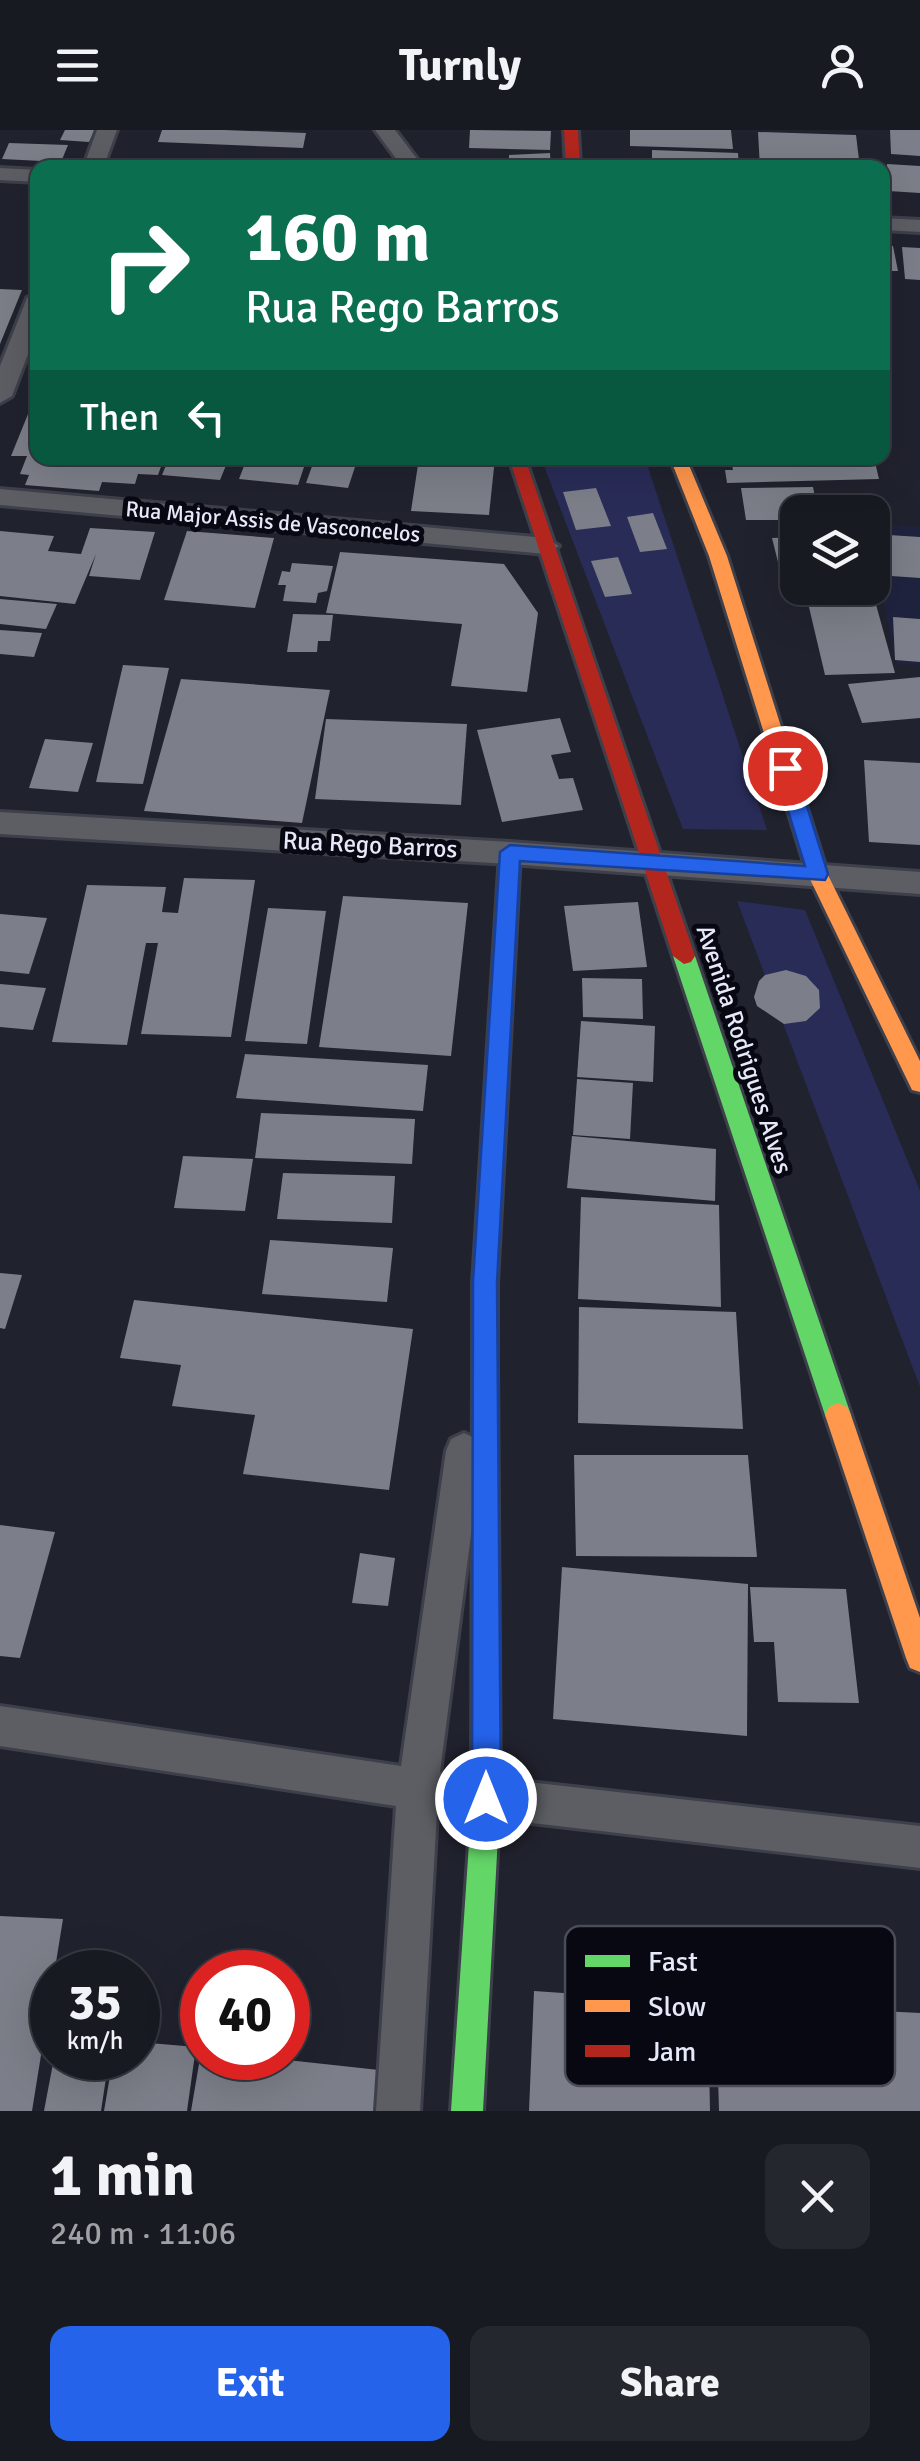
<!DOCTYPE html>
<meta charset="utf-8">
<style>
body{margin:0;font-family:Signika,sans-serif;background:#25272f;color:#f1f3f6;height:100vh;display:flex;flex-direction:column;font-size:38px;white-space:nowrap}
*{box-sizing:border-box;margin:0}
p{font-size:32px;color:#9fa1a5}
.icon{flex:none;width:55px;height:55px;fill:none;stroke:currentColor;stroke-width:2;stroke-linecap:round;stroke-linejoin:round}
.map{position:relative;height:1981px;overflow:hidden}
.panel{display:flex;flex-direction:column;background:#181a22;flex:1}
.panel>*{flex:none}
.banner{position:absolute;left:30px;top:30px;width:860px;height:305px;border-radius:20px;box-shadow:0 10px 40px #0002,0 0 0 2px #363840;background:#0b6e4f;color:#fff;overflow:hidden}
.buttons{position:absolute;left:780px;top:365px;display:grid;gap:20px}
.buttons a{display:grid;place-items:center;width:110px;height:110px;border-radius:20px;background:#181a22;box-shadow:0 10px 40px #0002,0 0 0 2px #363840;font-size:50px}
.speed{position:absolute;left:30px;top:1820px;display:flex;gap:20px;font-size:50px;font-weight:700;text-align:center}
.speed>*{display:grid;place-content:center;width:130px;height:130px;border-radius:50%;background:#181a22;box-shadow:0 10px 40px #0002,0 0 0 2px #363840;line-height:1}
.speed small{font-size:25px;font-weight:400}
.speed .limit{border:15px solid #d22;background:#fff;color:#111}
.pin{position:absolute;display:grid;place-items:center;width:85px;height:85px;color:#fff;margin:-42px;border:5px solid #fff;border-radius:50%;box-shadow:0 2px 10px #0007}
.me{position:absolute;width:110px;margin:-55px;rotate:0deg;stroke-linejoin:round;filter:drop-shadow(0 0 8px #0008)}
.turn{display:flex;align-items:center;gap:35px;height:210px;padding:0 50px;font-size:45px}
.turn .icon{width:130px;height:130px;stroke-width:2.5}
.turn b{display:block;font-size:70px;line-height:85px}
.then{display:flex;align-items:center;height:95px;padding:0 50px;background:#0003;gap:20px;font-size:38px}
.round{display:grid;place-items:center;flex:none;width:105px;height:105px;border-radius:20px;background:#25272f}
.head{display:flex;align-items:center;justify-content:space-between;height:170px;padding:0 50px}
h1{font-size:60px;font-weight:700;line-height:75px}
.primary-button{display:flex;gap:20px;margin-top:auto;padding:20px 50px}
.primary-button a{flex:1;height:115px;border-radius:20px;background:#2563eb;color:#fff;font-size:40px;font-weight:700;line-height:115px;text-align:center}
.primary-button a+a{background:#25272f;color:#f1f3f6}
header{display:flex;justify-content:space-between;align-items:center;height:130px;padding:0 50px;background:#181a22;font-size:45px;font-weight:700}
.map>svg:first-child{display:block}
.built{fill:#20233e}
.green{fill:#292c57}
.building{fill:#7c7e89}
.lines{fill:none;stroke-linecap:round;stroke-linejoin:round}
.street-casing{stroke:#3d3f4a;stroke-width:6}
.fast-casing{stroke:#3d3f4a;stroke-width:6}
.slow-casing{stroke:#3d3f4a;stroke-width:6}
.jam-casing{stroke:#3d3f4a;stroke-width:6}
.street{fill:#5c5e63;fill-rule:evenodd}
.fast{fill:#63d668;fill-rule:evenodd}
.slow{fill:#ff974d;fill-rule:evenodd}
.jam{fill:#b3261e;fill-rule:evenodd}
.route{fill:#2563eb;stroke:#184099;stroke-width:2.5}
.labels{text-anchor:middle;stroke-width:10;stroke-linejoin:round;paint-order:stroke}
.far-street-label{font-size:22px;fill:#e6e9f9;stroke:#070812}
.street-label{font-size:25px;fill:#e6e9f9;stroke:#070812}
.key{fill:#070812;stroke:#4a4c57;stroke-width:2.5}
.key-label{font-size:28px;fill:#e6e9f9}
</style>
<header><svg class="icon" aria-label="menu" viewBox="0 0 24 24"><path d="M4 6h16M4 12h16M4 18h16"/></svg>Turnly<svg class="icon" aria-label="person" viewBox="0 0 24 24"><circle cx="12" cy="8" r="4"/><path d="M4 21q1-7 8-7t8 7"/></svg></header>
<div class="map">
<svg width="920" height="1981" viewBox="0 0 920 1981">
<rect width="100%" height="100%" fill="#20222e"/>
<polygon class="built" points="872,394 920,397 920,535 897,534 873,427"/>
<g class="green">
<polygon points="541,328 645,328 767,700 683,699"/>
<polygon points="737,771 805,780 920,1061 920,1257"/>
</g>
<g class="building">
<polygon points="65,0 95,0 89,12 60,10"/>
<polygon points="162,0 224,0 306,3 303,18 158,12"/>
<polygon points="470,0 551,1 550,20 469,18"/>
<polygon points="630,0 731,0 733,19 630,16"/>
<polygon points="890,0 920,0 920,26 891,24"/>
<polygon points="758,2 856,5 860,38 760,38"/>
<polygon points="9,13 68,15 61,32 2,29"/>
<polygon points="652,20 738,23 739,38 652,38"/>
<polygon points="550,23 551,38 509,38 509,25"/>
<polygon points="210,29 268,31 266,38 207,38"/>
<polygon points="887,34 920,36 920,63 888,61"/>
<polygon points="882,116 893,116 898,141 882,141"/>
<polygon points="902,117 920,118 920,150 905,149"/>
<polygon points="0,159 22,160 0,214"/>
<polygon points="37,262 38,328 164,328 158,345 138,344 135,354 102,352 99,361 25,355 29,345 20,344 27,326 11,326"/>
<polygon points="169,328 229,328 220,350 162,345"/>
<polygon points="247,328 307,328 298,355 239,349"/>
<polygon points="315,328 358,328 348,358 306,353"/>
<polygon points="419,328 495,328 489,385 411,381"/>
<polygon points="731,328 874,328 879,349 727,353 725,340 733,340"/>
<polygon points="813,357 818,382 798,382 798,390 746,390 741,358"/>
<polygon points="596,358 611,396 576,400 563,362"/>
<polygon points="653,383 667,419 640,422 627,387"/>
<polygon points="90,398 155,402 140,450 89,446 96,424 75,474 0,466 0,401 54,406 48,421 81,424"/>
<polygon points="187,401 274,408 255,478 164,470"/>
<polygon points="889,405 920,407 920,448 891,446"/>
<polygon points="798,407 798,458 854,458 854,461 786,464 772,408"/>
<polygon points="340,422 504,434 538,483 527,562 451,556 462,494 326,483"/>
<polygon points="618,427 632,464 605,467 591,431"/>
<polygon points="292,433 333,436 327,461 318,463 316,473 283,471 286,455 278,455 282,441 290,442"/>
<polygon points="0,469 57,474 46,499 0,494"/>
<polygon points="875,471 895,543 825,545 808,473"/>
<polygon points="293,484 333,485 330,511 318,511 317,522 287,522"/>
<polygon points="893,487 920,489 920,532 895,530"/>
<polygon points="0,500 42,503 34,527 0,524"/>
<polygon points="123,535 169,538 143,654 96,652"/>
<polygon points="920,547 920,588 862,593 848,554"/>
<polygon points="181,549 330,560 302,693 144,681"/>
<polygon points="560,588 571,622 551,625 559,649 573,648 583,680 502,692 477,600"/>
<polygon points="326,589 467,594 461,675 315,669"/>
<polygon points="45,609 93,613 78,662 29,658"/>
<polygon points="864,630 920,633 920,715 869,712"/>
<polygon points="184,748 255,750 231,907 141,904 158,813 146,813 127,915 52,912 87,755 166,757 162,782 178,783"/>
<polygon points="343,766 468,773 451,926 319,917"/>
<polygon points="638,772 647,837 573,841 564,776"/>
<polygon points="268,778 326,781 307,914 245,911"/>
<polygon points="0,784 47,788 29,844 0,841"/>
<polygon points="786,840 806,846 819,860 820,878 806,891 784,894 757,876 754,867 759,851 765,845"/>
<polygon points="582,848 642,849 643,889 583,887"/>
<polygon points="0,854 46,858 33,900 0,897"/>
<polygon points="581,891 655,896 653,952 577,947"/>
<polygon points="245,924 428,935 423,981 236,968"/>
<polygon points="577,949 633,953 630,1009 573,1005"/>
<polygon points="261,983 415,989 412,1034 255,1028"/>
<polygon points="572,1006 716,1019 715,1071 567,1058"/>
<polygon points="183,1026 253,1029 245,1081 174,1078"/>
<polygon points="283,1043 395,1046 392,1093 277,1089"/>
<polygon points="581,1067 719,1075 721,1177 578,1169"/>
<polygon points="270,1110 393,1118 387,1172 262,1164"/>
<polygon points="0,1143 22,1145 5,1199 0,1198"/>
<polygon points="134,1170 413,1199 389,1360 243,1344 255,1285 172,1276 181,1235 120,1228"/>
<polygon points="579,1177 736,1182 743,1299 578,1293"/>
<polygon points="574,1325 748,1325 757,1427 576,1426"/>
<polygon points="0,1395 55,1402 20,1528 0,1526"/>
<polygon points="360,1423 395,1428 388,1476 352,1473"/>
<polygon points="562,1437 748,1454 747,1606 553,1589"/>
<polygon points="750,1457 846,1459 859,1573 778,1572 774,1512 754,1512"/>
<polygon points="0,1786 63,1789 32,1981 0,1981"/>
<polygon points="714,1805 801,1810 804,1877 920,1883 920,1981 719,1981"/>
<polygon points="534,1861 708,1873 710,1981 529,1981"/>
<polygon points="138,1912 196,1917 187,1981 104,1981 113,1928 138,1928"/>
<polygon points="54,1928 109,1928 101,1981 44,1981"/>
<polygon points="200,1928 269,1928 379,1940 374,1981 191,1981"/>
</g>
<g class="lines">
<defs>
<g id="street">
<polygon points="97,0 117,0 103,38 83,38"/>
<polygon points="375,0 395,0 424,38 403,38"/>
<polygon points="0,38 38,40 38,52 0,50"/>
<polygon points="882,88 920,90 920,102 882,100"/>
<polygon points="38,161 38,198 12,266 0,273 0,236 27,168"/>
<polygon points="0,359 546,408 559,416 546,424 0,375"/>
<polygon points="0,682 510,712 920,742 920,764 510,734 0,704"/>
<polygon points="464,1303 477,1309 482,1321 440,1642 920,1696 920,1738 437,1682 420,1981 376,1981 396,1676 0,1616 0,1576 401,1636 446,1321 451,1309"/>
</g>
<g id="fast">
<polygon points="684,818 695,826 851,1285 847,1293 838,1297 829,1293 825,1285 673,826"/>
<polygon points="485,1224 494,1227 497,1235 500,1669 483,1981 451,1981 472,1669 473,1235 476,1227"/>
</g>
<g id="slow">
<polygon points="670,328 686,328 727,426 828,745 920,931 920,962 912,960 808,745 709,426"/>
<polygon points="838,1273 847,1277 851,1285 920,1488 920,1542 910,1538 906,1528 825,1285 829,1277"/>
</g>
<g id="jam">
<polygon points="564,0 578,0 580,38 566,38"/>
<polygon points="509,328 525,328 695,826 691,832 684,834 673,826"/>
<polygon points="510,715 520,723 497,1153 497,1235 494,1243 485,1246 476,1243 473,1235 473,1153 500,723"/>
</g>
</defs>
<use href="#street" class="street-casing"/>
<use href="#fast" class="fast-casing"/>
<use href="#slow" class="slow-casing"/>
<use href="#jam" class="jam-casing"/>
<use href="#street" class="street"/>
<use href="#fast" class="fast"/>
<use href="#slow" class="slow"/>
<use href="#jam" class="jam"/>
</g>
<polygon class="route" points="785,631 795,638 828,744 825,750 520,731 497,1152 501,1669 496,1679 486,1684 476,1679 472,1669 473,1152 500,722 510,715 805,736 775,638"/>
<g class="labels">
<g class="far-street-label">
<text transform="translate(273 391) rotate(5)" y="8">Rua Major Assis de Vasconcelos</text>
</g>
<g class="street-label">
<text transform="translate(370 714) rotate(3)" y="9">Rua Rego Barros</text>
<text transform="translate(745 919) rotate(72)" y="9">Avenida Rodrigues Alves</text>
</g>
</g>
<rect x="565" y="1796" width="330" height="160" rx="15" class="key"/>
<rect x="585" y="1825" width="45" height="12" fill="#63d668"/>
<rect x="585" y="1870" width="45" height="12" fill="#ff974d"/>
<rect x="585" y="1915" width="45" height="12" fill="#b3261e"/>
<g class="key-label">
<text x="648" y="1841">Fast</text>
<text x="648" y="1886">Slow</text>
<text x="648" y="1931">Jam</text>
</g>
</svg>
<div class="buttons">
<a><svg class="icon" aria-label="layers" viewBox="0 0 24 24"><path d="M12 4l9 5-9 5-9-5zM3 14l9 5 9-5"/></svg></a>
</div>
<div class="speed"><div>35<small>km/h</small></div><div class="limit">40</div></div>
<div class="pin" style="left:785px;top:638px;background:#d93025"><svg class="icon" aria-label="arrive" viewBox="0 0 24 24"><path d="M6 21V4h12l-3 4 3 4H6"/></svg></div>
<svg class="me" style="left:486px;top:1669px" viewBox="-20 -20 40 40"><circle r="17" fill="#2563eb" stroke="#fff" stroke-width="3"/><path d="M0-11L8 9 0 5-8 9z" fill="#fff"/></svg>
<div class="banner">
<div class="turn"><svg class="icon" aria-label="right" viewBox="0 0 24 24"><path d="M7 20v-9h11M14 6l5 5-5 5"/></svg><div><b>160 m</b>Rua Rego Barros</div></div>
<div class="then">Then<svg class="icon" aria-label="left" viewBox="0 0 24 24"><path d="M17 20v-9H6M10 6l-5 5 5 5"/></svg></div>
</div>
</div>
<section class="panel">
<div class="head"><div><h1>1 min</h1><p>240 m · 11:06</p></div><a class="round"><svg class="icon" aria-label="close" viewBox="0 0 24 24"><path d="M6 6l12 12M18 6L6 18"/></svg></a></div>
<div class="primary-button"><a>Exit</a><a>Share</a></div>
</section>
